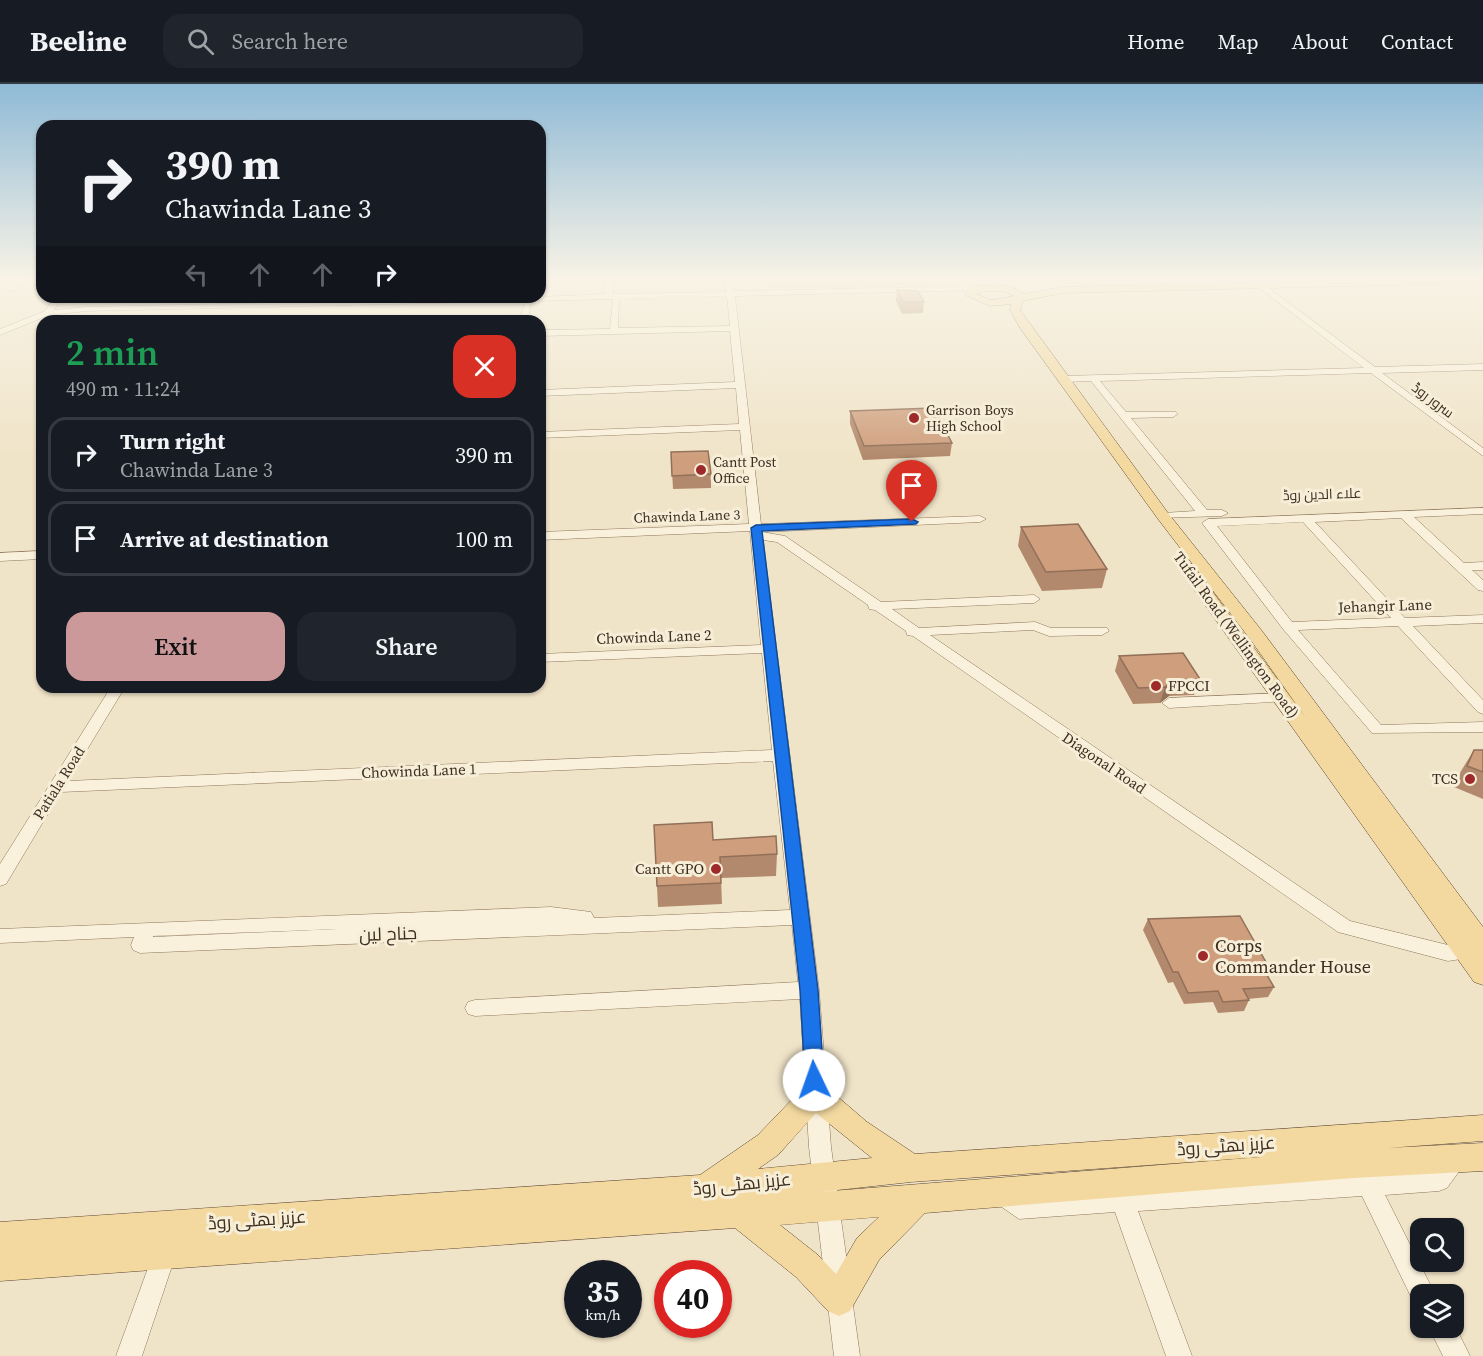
<!DOCTYPE html>
<meta charset="utf-8">
<style>
body{margin:0;font-family:"Source Serif 4",Cairo,serif;background:#20242c;color:#f1f3f6;height:100vh;display:flex;flex-direction:column;font-size:22px;white-space:nowrap}
*{box-sizing:border-box;margin:0}
p{font-size:20px;color:#9ea1a6}
.icon{flex:none;width:33px;height:33px;fill:none;stroke:currentColor;stroke-width:2;stroke-linecap:round;stroke-linejoin:round}
.map{position:relative;flex:1;overflow:hidden}
.panel{position:absolute;left:36px;top:231px;width:510px;height:378px;display:flex;flex-direction:column;background:#171b24;border-radius:18px;box-shadow:0 2px 4px #0004}
.panel>*{flex:none}
.guide{position:absolute;left:36px;top:36px;width:510px;height:183px;border-radius:18px;box-shadow:0 2px 4px #0004;background:#171b24;color:#f1f3f6;overflow:hidden}
.tools{position:absolute;left:1410px;top:1134px;display:grid;gap:12px}
.tools a{display:grid;place-items:center;width:54px;height:54px;border-radius:12px;background:#171b24;box-shadow:0 2px 4px #0004;font-size:30px}
.speed{position:absolute;left:564px;top:1176px;display:flex;gap:12px;font-size:30px;font-weight:700;text-align:center}
.speed>*{display:grid;place-content:center;width:78px;height:78px;border-radius:50%;background:#171b24;box-shadow:0 2px 4px #0004;line-height:1}
.speed small{font-size:15px;font-weight:400}
.speed .limit{border:9px solid #d22;background:#fff;color:#111}
.pin{position:absolute;display:grid;place-items:center;width:51px;height:51px;color:#fff;margin:-62px -26px;border-radius:50% 50% 50% 0;rotate:-45deg;box-shadow:0 0 6px #0007}
.pin .icon{rotate:45deg}
.me{position:absolute;width:66px;margin:-33px;rotate:357deg;stroke-linejoin:round;filter:drop-shadow(0 0 4px #0008)}
.turn{display:flex;align-items:center;gap:21px;height:126px;padding:0 30px;font-size:27px}
.turn .icon{width:78px;height:78px;stroke-width:2.5}
.turn b{display:block;font-size:42px;line-height:51px}
.lanes{display:flex;align-items:center;height:57px;padding:0 30px;background:#0003;justify-content:center;gap:30px;direction:ltr}
.lanes .off{opacity:.35}
.round{display:grid;place-items:center;flex:none;width:63px;height:63px;border-radius:18px;background:#20242c}
.overview{display:flex;align-items:center;justify-content:space-between;height:102px;padding:0 30px}
h1{font-size:36px;font-weight:600;line-height:45px;color:#1e9e55}
.cta{display:flex;gap:12px;margin-top:auto;padding:12px 30px}
.cta a{flex:1;height:69px;border-radius:18px;background:#cc999b;color:#111;font-size:24px;font-weight:600;line-height:69px;text-align:center}
.cta a+a{background:#20242c;color:#f1f3f6}
ul{padding:0;list-style:none}
li{display:flex;align-items:center;gap:18px;height:75px;margin:0 12px 9px;padding:0 18px;border:3px solid #363941;border-radius:18px}
li div{flex:1}
li b{display:block;font-size:22px}
li em{font-style:normal}
header{display:flex;align-items:center;gap:36px;box-sizing:border-box;height:84px;padding:0 30px;background:#171b24;border-bottom:2px solid #363941}
header strong{font-size:28px}
nav{display:flex;gap:33px;margin-inline-start:auto;font-size:21px}
.search{width:420px;height:54px;background:#20242c;display:flex;align-items:center;gap:15px;box-sizing:border-box;padding:0 21px;border-radius:18px;color:#9ea1a6;font-size:22px}
.map>svg:first-child{display:block}
.green{fill:#c9cf9b}
.lines{fill:none;stroke-linecap:round;stroke-linejoin:round}
.minor-casing{stroke:#8d765c;stroke-width:1}
.major-casing{stroke:#5b4430;stroke-width:1}
.minor{fill:#faf1dc;fill-rule:evenodd}
.major{fill:#f3d9a0;fill-rule:evenodd}
.wall{fill:#b2896c}
.shaded-wall{fill:#916f58}
.building{fill:#cf9f7d;stroke:#916f58;stroke-width:1.5}
.route{fill:#1a73e8;stroke:#114b97;stroke-width:1.5}
.poi-dot{fill:#9e2a2b;stroke:#f7eed8;stroke-width:2}
.labels{text-anchor:middle;stroke-width:6;stroke-linejoin:round;paint-order:stroke}
.far-street-label{font-size:14px;fill:#3d2e20;stroke:#f7eed8}
.far-poi-label{font-size:14px;fill:#3d2e20;stroke:#f7eed8;text-anchor:start}
.street-label{font-size:15px;fill:#3d2e20;stroke:#f7eed8}
.poi-label{font-size:15px;fill:#3d2e20;stroke:#f7eed8;text-anchor:end}
.near-street-label{font-size:18px;fill:#3d2e20;stroke:#f7eed8}
.near-poi-label{font-size:18px;fill:#3d2e20;stroke:#f7eed8;text-anchor:start}
</style>
<header>
<strong>Beeline</strong>
<div class="search"><svg class="icon" aria-label="search" viewBox="0 0 24 24"><circle cx="10" cy="10" r="6"/><path d="M15 15l6 6"/></svg>Search here</div>
<nav><a>Home</a><a>Map</a><a>About</a><a>Contact</a></nav>
</header>
<div class="map">
<svg width="1483" height="1272" viewBox="0 0 1483 1272">
<rect width="100%" height="100%" fill="#f0e4c8"/>
<polygon class="green" points="749,196 905,196 929,201 775,204"/>
<g class="lines">
<defs>
<g id="minor">
<polygon points="18,196 27,196 14,207 8,207 8,203"/>
<path d="M606 196H614L613 210 726 208 725 196H733L734 207 984 202 981 206 735 212 761 440 980 432 986 435 980 438 762 448 785 452 881 518 1034 511 1040 515 1034 519 892 525 919 544 1035 538 1051 544H1107L1109 547 1102 551 1049 552 1033 546 930 551 1350 837 1448 861 1467 860 1474 863 1476 868 1474 873 1448 877 1338 848 913 552 907 551 906 547 875 526 869 525 868 521 777 458 763 456 819 906 831 1063 860 1272H834L809 1063 800 915 475 932 468 930 465 924 468 918 475 916 798 898 792 841 140 869 133 866 131 861 134 853 0 859V845L551 823 591 828 594 834 790 826 773 677 61 708 6 800 0 802V780L111 603H125L68 697 772 666 762 569 540 578V570L761 561 750 447 540 456V448L749 440 740 346 540 354V348L739 340 736 304 540 312V306L735 298 730 247 540 252V246L610 245 613 215 531 217 528 237H520L525 217 86 227 49 231 0 251V245L45 227 54 213H62L54 226 86 223 540 213 605 210ZM727 212 730 242 618 244 619 215ZM338 845 153 853V852Z"/>
<polygon points="1071,196 1083,196 1096,201 1092,203"/>
<polygon points="1249,196 1258,196 1375,283 1483,280 1483,286 1382,289 1483,364 1483,372 1371,289 1100,297 1126,328 1176,328 1178,330 1173,333 1131,334 1207,426 1222,426 1228,429 1222,432 1159,434 1159,430 1163,429 1195,427 1091,297 1063,298 1058,295 1063,292 1364,284"/>
<path d="M1483 424V430L1414 433 1464 479 1483 478V486H1472L1483 496V507L1478 506 1401 434 1315 438 1405 534 1483 531V539L1413 542 1483 616V630L1478 628 1398 542 1298 546 1381 641 1483 638V648L1372 649 1283 545 1202 439 1208 435ZM1303 438 1391 534 1292 538 1217 442Z"/>
<polygon points="42,467 42,475 0,477 0,469"/>
<polygon points="1282,609 1289,614 1287,617 1169,624 1162,619 1169,614"/>
<polygon points="1457,1064 1465,1067 1468,1075 1447,1104 1439,1107 1385,1111 1435,1210 1420,1210 1420,1221 1414,1219 1362,1112 1138,1127 1192,1272 1166,1272 1115,1128 1019,1135 993,1117 990,1109 993,1101 1001,1098 1022,1111 1433,1085 1449,1067"/>
<polygon points="164,1158 172,1162 176,1170 142,1272 116,1272 156,1162"/>
<polygon points="1454,1240 1470,1272 1443,1272 1429,1244 1454,1244"/>
</g>
<g id="major">
<path d="M1357 196H1481L1476 199 1063 209 1023 217 1020 226 1168 429 1262 547 1483 843V901L1474 898 1180 486 1178 483 1180 480H1192L1306 634 1250 555 1158 435 1020 244 1010 226 1011 220 990 222 965 211 970 204C988 200 1008 198 1024 210L1063 203ZM986 207H1003L1014 212 991 216 976 210Z"/>
<path d="M815 998 825 1002 867 1038 915 1070 1483 1031V1057L1387 1064 1483 1059V1087L1353 1094 925 1129 879 1176 850 1227 839 1232 828 1227 796 1193 735 1144 0 1197V1138L700 1091 758 1051 805 1002ZM816 1029 872 1074 758 1085 778 1071ZM1261 1073 819 1108 911 1098ZM879 1133 857 1154 836 1190 818 1171 780 1141Z"/>
</g>
</defs>
<use href="#minor" class="minor-casing"/>
<use href="#major" class="major-casing"/>
<use href="#minor" class="minor"/>
<use href="#major" class="major"/>
</g>
<g class="wall">
<polygon points="897,206 924,218 923,229 902,230 896,217"/>
<polygon points="850,327 952,359 950,372 863,376 850,340"/>
<polygon points="671,368 711,390 711,404 673,405"/>
<polygon points="1021,443 1107,485 1102,504 1042,507 1018,462"/>
<polygon points="1119,572 1200,595 1194,611 1169,612 1160,619 1133,620 1115,587"/>
<polygon points="1474,666 1483,666 1483,715 1454,703 1461,687"/>
<polygon points="713,756 777,770 776,792 721,794 722,820 658,823 657,802"/>
<polygon points="1148,835 1267,880 1264,886 1274,903 1268,913 1248,915 1249,916 1244,927 1218,929 1213,918 1184,920 1173,898 1168,899 1143,846"/>
</g>
<polygon class="shaded-wall" points="1174,596 1169,612 1160,619 1165,603"/>
<g class="building">
<polygon points="897,206 918,207 924,218 903,218"/>
<polygon points="934,324 952,359 864,362 850,327"/>
<polygon points="708,367 711,390 672,392 671,368"/>
<polygon points="1078,440 1107,485 1046,488 1021,443"/>
<polygon points="1183,569 1200,595 1174,596 1165,603 1138,604 1119,572"/>
<polygon points="1474,666 1483,666 1483,688 1467,682"/>
<polygon points="712,738 713,756 776,752 777,770 720,773 721,799 657,802 654,741"/>
<polygon points="1240,832 1267,880 1261,881 1274,903 1243,905 1249,916 1223,918 1218,907 1188,909 1178,888 1173,888 1148,835"/>
</g>
<linearGradient id="sky" x2="0" y2="1"><stop stop-color="#8fbad6"/><stop offset="0.52" stop-color="#f8f3e6"/><stop offset="1" stop-color="#f8f3e6" stop-opacity="0"/></linearGradient>
<rect width="1483" height="374" fill="url(#sky)"/>
<polygon class="route" points="912,435 918,438 916,440 762,447 818,906 824,996 821,1002 814,1005 807,1002 805,996 800,906 751,444 756,441"/>
<g class="poi-dot">
<circle cx="914" cy="334" r="6"/>
<circle cx="701" cy="386" r="6"/>
<circle cx="1156" cy="602" r="6"/>
<circle cx="1470" cy="695" r="6"/>
<circle cx="716" cy="785" r="6"/>
<circle cx="1203" cy="872" r="6"/>
</g>
<g class="labels">
<g class="far-street-label">
<text transform="translate(1433 316) rotate(37)" y="5">سرور روڈ</text>
<text transform="translate(1322 410) rotate(-2)" y="5">علاء الدین روڈ</text>
<text transform="translate(687 432) rotate(-2)" y="5">Chawinda Lane 3</text>
</g>
<g class="far-poi-label">
<text x="926" y="331">Garrison Boys<tspan x="926" dy="16">High School</tspan></text>
<text x="713" y="383">Cantt Post<tspan x="713" dy="16">Office</tspan></text>
</g>
<g class="street-label">
<text transform="translate(1385 522) rotate(-2)" y="5">Jehangir Lane</text>
<text transform="translate(1236 551) rotate(54)" y="5">Tufail Road (Wellington Road)</text>
<text transform="translate(654 553) rotate(-2)" y="5">Chowinda Lane 2</text>
<text transform="translate(1104 679) rotate(34)" y="5">Diagonal Road</text>
<text transform="translate(419 687) rotate(-2)" y="5">Chowinda Lane 1</text>
<text transform="translate(59 699) rotate(-58)" y="5">Patiala Road</text>
</g>
<g class="poi-label">
<text x="1168" y="607" text-anchor="start">FPCCI</text>
<text x="1458" y="700">TCS</text>
<text x="704" y="790">Cantt GPO</text>
</g>
<g class="near-street-label">
<text transform="translate(388 850) rotate(-2)" y="6">جناح لین</text>
<text transform="translate(1226 1062) rotate(-4)" y="6">عزیز بھٹی روڈ</text>
<text transform="translate(742 1100) rotate(-6)" y="6">عزیز بھٹی روڈ</text>
<text transform="translate(257 1136) rotate(-4)" y="6">عزیز بھٹی روڈ</text>
</g>
<g class="near-poi-label">
<text x="1215" y="868">Corps<tspan x="1215" dy="21">Commander House</tspan></text>
</g>
</g>
</svg>
<div class="tools">
<a><svg class="icon" aria-label="search" viewBox="0 0 24 24"><circle cx="10" cy="10" r="6"/><path d="M15 15l6 6"/></svg></a>
<a><svg class="icon" aria-label="layers" viewBox="0 0 24 24"><path d="M12 4l9 5-9 5-9-5zM3 14l9 5 9-5"/></svg></a>
</div>
<div class="speed"><div>35<small>km/h</small></div><div class="limit">40</div></div>
<div class="pin" style="left:912px;top:438px;background:#d93025"><svg class="icon" aria-label="arrive" viewBox="0 0 24 24"><path d="M6 21V4h12l-3 4 3 4H6"/></svg></div>
<svg class="me" style="left:814px;top:996px" viewBox="-20 -20 40 40"><circle r="19" fill="#fff"/><path d="M0-13L10 11 0 6-10 11z" fill="#1a73e8"/></svg>
<div class="guide">
<div class="turn"><svg class="icon" aria-label="right" viewBox="0 0 24 24"><path d="M7 20v-9h11M14 6l5 5-5 5"/></svg><div><b>390 m</b>Chawinda Lane 3</div></div>
<div class="lanes"><svg class="icon off" aria-label="left" viewBox="0 0 24 24"><path d="M17 20v-9H6M10 6l-5 5 5 5"/></svg><svg class="icon off" aria-label="ahead" viewBox="0 0 24 24"><path d="M12 20V5M6 11l6-6 6 6"/></svg><svg class="icon off" aria-label="ahead" viewBox="0 0 24 24"><path d="M12 20V5M6 11l6-6 6 6"/></svg><svg class="icon" aria-label="right" viewBox="0 0 24 24"><path d="M7 20v-9h11M14 6l5 5-5 5"/></svg></div>
</div>
<section class="panel">
<div class="overview"><div><h1>2 min</h1><p>490 m · 11:24</p></div><a class="round" style="background:#d93025;color:#fff"><svg class="icon" aria-label="close" viewBox="0 0 24 24"><path d="M6 6l12 12M18 6L6 18"/></svg></a></div>
<ul>
<li><svg class="icon" aria-label="right" viewBox="0 0 24 24"><path d="M7 20v-9h11M14 6l5 5-5 5"/></svg><div><b>Turn right</b><p>Chawinda Lane 3</p></div><em>390 m</em></li>
<li><svg class="icon" aria-label="arrive" viewBox="0 0 24 24"><path d="M6 21V4h12l-3 4 3 4H6"/></svg><div><b>Arrive at destination</b></div><em>100 m</em></li>
</ul>
<div class="cta"><a>Exit</a><a>Share</a></div>
</section>
</div>
